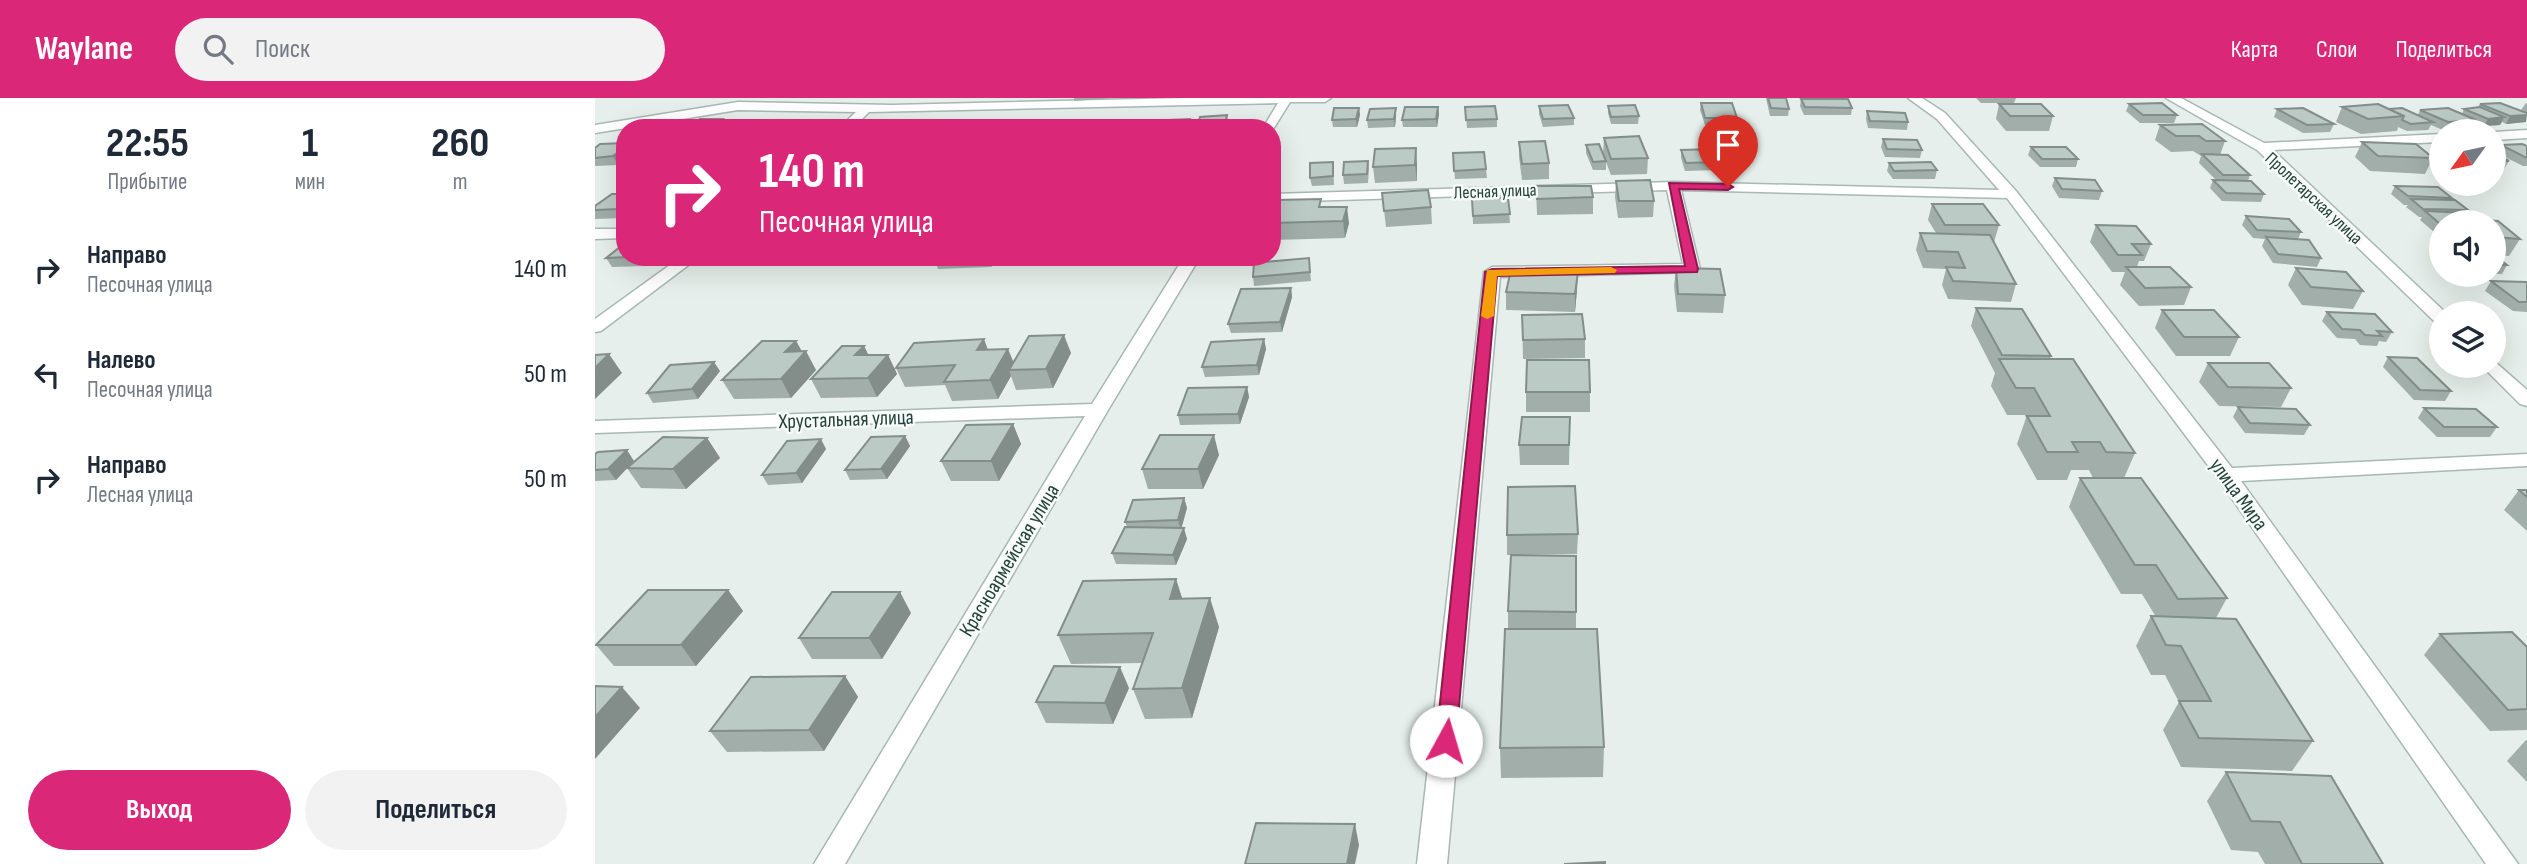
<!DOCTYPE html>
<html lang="ru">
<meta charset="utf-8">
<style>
body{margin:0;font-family:"Sofia Sans Condensed",sans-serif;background:#f2f2f3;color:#1f2937;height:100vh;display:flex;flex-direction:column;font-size:26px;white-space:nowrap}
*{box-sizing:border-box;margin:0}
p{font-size:23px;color:#747a83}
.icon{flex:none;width:38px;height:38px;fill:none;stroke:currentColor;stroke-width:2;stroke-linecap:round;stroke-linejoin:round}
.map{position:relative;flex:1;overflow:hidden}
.drawer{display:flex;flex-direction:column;background:#fff;width:595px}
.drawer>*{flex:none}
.top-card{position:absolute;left:21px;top:21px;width:665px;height:147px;border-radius:28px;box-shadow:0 7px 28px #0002;background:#db2777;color:#fff;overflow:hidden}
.needle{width:46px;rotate:237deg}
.buttons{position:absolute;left:1834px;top:21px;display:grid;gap:14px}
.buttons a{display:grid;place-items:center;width:77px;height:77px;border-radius:50%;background:#fff;box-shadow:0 7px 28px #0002;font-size:35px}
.pin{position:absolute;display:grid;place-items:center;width:60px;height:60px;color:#fff;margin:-72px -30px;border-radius:50% 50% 50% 0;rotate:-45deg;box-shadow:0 0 7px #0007}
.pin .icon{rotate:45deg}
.me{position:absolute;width:77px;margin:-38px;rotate:6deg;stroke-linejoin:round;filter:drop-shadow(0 0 5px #0008)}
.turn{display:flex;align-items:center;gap:24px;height:147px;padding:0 28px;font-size:32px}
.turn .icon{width:91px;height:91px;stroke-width:2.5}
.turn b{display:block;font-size:49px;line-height:60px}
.eta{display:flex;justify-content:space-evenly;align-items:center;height:119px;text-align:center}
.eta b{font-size:42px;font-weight:700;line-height:49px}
.cta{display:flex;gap:14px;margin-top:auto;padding:14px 28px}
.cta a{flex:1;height:80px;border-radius:42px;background:#db2777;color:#fff;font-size:28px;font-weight:700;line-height:80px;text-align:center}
.cta a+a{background:#f2f2f3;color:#1f2937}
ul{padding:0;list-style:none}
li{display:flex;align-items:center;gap:21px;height:105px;padding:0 28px}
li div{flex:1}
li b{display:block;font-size:26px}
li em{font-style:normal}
header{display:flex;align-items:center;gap:42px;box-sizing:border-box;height:98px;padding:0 35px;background:#db2777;color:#fff}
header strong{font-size:33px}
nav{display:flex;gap:38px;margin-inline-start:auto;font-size:24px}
.search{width:490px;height:63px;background:#f2f2f3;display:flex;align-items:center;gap:18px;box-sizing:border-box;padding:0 24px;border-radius:38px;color:#747a83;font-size:26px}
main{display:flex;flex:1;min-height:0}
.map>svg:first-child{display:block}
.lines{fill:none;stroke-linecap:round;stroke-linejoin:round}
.minor-casing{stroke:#a8b8b2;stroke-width:3}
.minor{fill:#fff;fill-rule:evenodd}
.wall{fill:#a1aea9}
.shaded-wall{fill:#838d89}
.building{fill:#bbcac4;stroke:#838d89;stroke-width:2}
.route{fill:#db2777;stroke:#8e194d;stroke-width:2}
.slow{fill:#f59e0b}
.labels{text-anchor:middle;stroke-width:5;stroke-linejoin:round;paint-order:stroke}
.far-street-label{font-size:18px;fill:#24423a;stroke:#f7fbf9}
.street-label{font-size:21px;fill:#24423a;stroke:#f7fbf9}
</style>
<header>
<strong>Waylane</strong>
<div class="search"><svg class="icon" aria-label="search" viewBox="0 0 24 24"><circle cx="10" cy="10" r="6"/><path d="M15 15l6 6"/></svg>Поиск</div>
<nav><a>Карта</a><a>Слои</a><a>Поделиться</a></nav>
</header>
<main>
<section class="drawer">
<div class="eta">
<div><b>22:55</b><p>Прибытие</p></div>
<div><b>1</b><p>мин</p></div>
<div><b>260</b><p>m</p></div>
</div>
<ul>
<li><svg class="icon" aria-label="right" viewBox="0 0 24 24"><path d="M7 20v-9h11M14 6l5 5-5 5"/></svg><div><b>Направо</b><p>Песочная улица</p></div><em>140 m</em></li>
<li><svg class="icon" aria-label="left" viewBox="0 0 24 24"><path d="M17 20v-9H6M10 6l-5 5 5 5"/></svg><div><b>Налево</b><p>Песочная улица</p></div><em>50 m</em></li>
<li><svg class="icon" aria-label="right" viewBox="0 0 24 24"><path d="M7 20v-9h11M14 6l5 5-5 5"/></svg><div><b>Направо</b><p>Лесная улица</p></div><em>50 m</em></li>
</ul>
<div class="cta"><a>Выход</a><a>Поделиться</a></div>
</section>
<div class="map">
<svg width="1932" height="766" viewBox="0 0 1932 766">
<rect width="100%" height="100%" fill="#e6efeb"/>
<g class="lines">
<defs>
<g id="minor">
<polygon points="590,0 736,0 730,4 695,4 677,33 677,30 668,30 683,5 274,14 258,30 244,30 261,14 143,12 0,35 0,27 143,4 297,7"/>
<polygon points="1313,0 1327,0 1350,15 1421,93 1637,370 1932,356 1932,368 1646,383 1923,766 1891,766 1624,382 1412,100 1086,92 1105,171 1103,174 905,179 852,766 822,766 889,174 897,169 1088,166 1072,92 677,104 677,96 1078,84 1404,92 1342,21"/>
<polygon points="1571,0 1586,0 1669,45 1846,36 1846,44 1678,52 1851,215 1846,215 1846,225 1840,224 1662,52"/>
<polygon points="1932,32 1932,40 1899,42 1899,34"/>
<polygon points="0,131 30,131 30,140 0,141"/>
<polygon points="86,159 104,159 6,233 0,234 0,221"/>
<polygon points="589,159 605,159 513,312 250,766 219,766 490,318 0,335 0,323 497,306"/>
<polygon points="1899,263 1932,292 1932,308 1925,306 1887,268 1899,268"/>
</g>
</defs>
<use href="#minor" class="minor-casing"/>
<use href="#minor" class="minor"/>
</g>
<g class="wall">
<polygon points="479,0 519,0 479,3"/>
<polygon points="1171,0 1191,0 1194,11 1193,18 1175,18"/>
<polygon points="1381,0 1421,0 1419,5 1386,5"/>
<polygon points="1206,1 1257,10 1256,17 1209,17 1205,8"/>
<polygon points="1106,5 1142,20 1141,27 1110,27 1105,12"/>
<polygon points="1931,5 1932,5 1932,15 1926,12"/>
<polygon points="1404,6 1458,18 1454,33 1411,33 1401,21"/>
<polygon points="1534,6 1582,17 1579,25 1545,25 1531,13"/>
<polygon points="1885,6 1931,24 1911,26 1907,24 1905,27 1889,28 1880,24 1877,30 1848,32 1836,27 1833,32 1812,33 1803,29 1802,33 1766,36 1741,24 1747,9 1794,11 1823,17 1825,12 1867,16 1869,11 1883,9"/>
<polygon points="944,8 979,20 979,27 948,29 944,16"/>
<polygon points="1013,8 1044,18 1043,26 1016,26 1013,15"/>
<polygon points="843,9 844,16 842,29 808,29 807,22"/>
<polygon points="870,9 902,21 902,29 872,30"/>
<polygon points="764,10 765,17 762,29 738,29 737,22"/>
<polygon points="801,10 801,18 800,29 773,30 772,22"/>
<polygon points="1682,11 1739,26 1735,34 1708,35 1679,19"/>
<polygon points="1272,13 1313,24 1312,32 1273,30 1271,21"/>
<polygon points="1565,27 1630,43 1625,57 1655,77 1653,83 1669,96 1666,104 1627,103 1615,90 1618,82 1621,82 1604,65 1606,58 1598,53 1576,54 1560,42"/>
<polygon points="1009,40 1053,60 1052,76 1016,77 1011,64 1011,72 998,72 991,55 991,47 1008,55"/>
<polygon points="1288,41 1327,52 1325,60 1290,59 1286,49"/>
<polygon points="924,44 954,65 954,81 927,82 924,59"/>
<polygon points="1767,44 1838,60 1830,76 1775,73 1760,59"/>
<polygon points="30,45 30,61 23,67 0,68 0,50"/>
<polygon points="1906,47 1932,48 1932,68 1928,68 1902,55"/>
<polygon points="1436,49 1483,61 1481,69 1445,69 1433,57"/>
<polygon points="1086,52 1122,64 1122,72 1090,73 1086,60"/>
<polygon points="858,55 891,71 892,80 860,81"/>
<polygon points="1899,55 1914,63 1909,71 1899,71"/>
<polygon points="773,63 774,71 773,85 749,86 748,77"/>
<polygon points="738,64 739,87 717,88 715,80"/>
<polygon points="1294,65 1342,72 1340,81 1298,81 1292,73"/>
<polygon points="822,66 822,83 780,85 778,69"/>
<polygon points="1460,80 1507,93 1504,102 1464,100 1457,88"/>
<polygon points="1021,83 1059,103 1058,119 1023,120 1020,99"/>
<polygon points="941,88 998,99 998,116 942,117"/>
<polygon points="1800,88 1843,89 1857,100 1855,102 1860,102 1873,112 1871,115 1876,115 1884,122 1903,123 1925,141 1914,158 1899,157 1899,124 1846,124 1846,140 1843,137 1845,134 1839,134 1825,122 1827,119 1824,119 1811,109 1813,107 1809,107 1796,96"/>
<polygon points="787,95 836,109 837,126 791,129"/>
<polygon points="30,96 30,120 0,121 0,108"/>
<polygon points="913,100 915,125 878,126 877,101"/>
<polygon points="1337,106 1404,127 1399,144 1421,186 1416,204 1353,201 1347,187 1351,171 1328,170 1321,152 1325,135 1341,135 1333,122"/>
<polygon points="727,109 754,125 750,140 677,142 677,125"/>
<polygon points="1651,118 1706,134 1703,141 1726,160 1722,169 1678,165 1667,148 1670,141 1658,140 1647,127"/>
<polygon points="1501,127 1556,146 1549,163 1544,163 1542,169 1596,189 1589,207 1544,208 1525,187 1530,174 1517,174 1495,144"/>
<polygon points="1899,157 1912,167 1907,176 1899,176"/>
<polygon points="30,159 61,159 51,168 17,169 11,160"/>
<polygon points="160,159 195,159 192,161 162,163"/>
<polygon points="224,159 260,159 259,160 225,161"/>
<polygon points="339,159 403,159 396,169 343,171"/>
<polygon points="503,159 545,159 542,163 504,163"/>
<polygon points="714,160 716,183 659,188 658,179"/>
<polygon points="1081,170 1130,197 1128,215 1082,214 1079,188"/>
<polygon points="1701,170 1768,193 1758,211 1707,207 1693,187"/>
<polygon points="1896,183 1932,184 1932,214 1918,213 1890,193"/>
<polygon points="696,190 697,199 687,234 636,235 633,226"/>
<polygon points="982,192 980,214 911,212 911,194"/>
<polygon points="1381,210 1456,258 1455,261 1540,355 1529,380 1632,500 1621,520 1718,643 1697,673 1586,669 1568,632 1584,604 1570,577 1556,577 1541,548 1556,518 1561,519 1547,496 1526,496 1474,409 1485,380 1498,380 1494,372 1476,372 1472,382 1442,382 1422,346 1431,320 1430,317 1412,317 1396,288 1400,275 1376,228"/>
<polygon points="1567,212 1644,239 1635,258 1581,258 1560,230"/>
<polygon points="1732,214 1797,234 1791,244 1784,243 1782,248 1765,247 1760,241 1742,240 1727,223"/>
<polygon points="927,217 990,241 990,260 928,261"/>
<polygon points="669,241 671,251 664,277 610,279 607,269"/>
<polygon points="201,243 207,253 221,272 196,300 139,301 127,282"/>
<polygon points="269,248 273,257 293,257 302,276 282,299 226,300 216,281"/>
<polygon points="393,252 418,264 476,255 458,290 421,292 416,278 403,301 357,303 350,287 310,289 301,270"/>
<polygon points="1793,259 1856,293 1850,303 1819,302 1788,269"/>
<polygon points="1613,265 1696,290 1686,309 1624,308 1604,284"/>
<polygon points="125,273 103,301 58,305 52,295"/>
<polygon points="652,289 654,299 645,326 585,327 583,317"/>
<rect x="931" y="294" width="64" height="20"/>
<polygon points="1643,309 1715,327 1709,337 1650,335 1638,319"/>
<polygon points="1829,310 1902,329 1895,339 1842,339 1823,320"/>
<polygon points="975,319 974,367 925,367 924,347"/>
<polygon points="418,326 426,346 404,383 356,383 346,363"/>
<polygon points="310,338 315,348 292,381 255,382 250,372"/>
<polygon points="112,340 125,360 91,391 46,390 32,370 21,382 0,383 0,356 39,363 33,368"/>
<polygon points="231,351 207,385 173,387 167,377"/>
<polygon points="624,357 608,391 553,391 547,371"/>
<polygon points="1924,392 1932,392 1932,433 1909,412"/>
<polygon points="589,400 592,410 586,430 592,441 581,467 521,466 517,455 532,429 530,424"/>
<polygon points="983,436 982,456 912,457 912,437"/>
<polygon points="981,458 981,531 1009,649 1008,679 906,680 905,650 913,531 913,513"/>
<polygon points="581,481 587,500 624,529 597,620 550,621 538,591 548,565 476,566 463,537"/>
<polygon points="133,492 148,513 101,568 19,568 1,547"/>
<polygon points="316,515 287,561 217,561 204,540"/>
<polygon points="1845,536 1932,549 1932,632 1895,633 1829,557"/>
<polygon points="250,578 263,599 229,653 132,654 115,633"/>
<polygon points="534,590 518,626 451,625 441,604"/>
<polygon points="1931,642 1932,642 1932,684 1912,663"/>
<polygon points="1631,674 1788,766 1670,766 1663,754 1636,752 1612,703"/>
</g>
<g class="shaded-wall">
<polygon points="843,9 844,16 842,29 841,21"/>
<polygon points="764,10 765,17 762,29 761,21"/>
<polygon points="801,10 801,18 800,29 799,21"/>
<polygon points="632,17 633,25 632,30 629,30"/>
<polygon points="1932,17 1931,24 1911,26 1915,18"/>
<polygon points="1909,19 1905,27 1889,28 1893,21"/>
<polygon points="127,21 131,29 129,30 113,30"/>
<polygon points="595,21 597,30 592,30"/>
<polygon points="401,22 404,30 395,30"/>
<polygon points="30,49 30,61 23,67 18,58"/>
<polygon points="821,50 822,66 822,83 820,67"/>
<polygon points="30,108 30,119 25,111"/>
<polygon points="752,109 754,125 750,140 748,123"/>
<polygon points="46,159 61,159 51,168"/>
<polygon points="393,159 403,159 396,169"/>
<polygon points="983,174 982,192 980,214 980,196"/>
<polygon points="696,190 697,199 687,234 685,224"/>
<polygon points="469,237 476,255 458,290 451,271"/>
<polygon points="389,241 396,260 382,252"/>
<polygon points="669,241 671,251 664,277 662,267"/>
<polygon points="201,243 208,256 211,253 221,272 196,300 186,281 190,254"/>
<polygon points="269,248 278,266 260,257"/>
<polygon points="413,251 421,270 414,272 416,278 403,301 395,282"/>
<polygon points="14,256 27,275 0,301 0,270"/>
<polygon points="293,257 302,276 282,299 273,280"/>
<polygon points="119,264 125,273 103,301 97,291"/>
<polygon points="652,289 654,299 645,326 643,316"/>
<polygon points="418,326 426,346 404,383 396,363"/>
<polygon points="619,337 624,357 608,391 603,371"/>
<polygon points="310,338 315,348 292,381 286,371"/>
<polygon points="112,340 125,360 91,391 78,371"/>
<polygon points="226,341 231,351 207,385 201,375"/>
<polygon points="32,352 39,363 21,382 13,371"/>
<polygon points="589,400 592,410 586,432 583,422"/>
<polygon points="589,430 592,441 581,467 578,457"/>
<polygon points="581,481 590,510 575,501"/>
<polygon points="133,492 148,513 101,568 86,547"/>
<polygon points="305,494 316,515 287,561 274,540"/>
<polygon points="615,500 624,529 597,620 587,590"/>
<polygon points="525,569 534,590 518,626 510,605"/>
<polygon points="250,578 263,599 229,653 214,632"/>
<polygon points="27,589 45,610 0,661 0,619"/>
<polygon points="760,726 764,747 760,766 752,766"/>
</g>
<g class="building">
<polygon points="1173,0 1191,0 1194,11 1176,10"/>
<polygon points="1206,1 1253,1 1257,10 1210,9"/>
<polygon points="1106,5 1137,5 1142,20 1110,20"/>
<polygon points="1567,5 1582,17 1548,17 1534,6"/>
<polygon points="1905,5 1932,15 1932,17 1915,18 1885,6"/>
<polygon points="1404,6 1446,6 1458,18 1415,18"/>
<polygon points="1783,6 1809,18 1773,21 1747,9"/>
<polygon points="973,7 979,20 948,21 944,8"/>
<polygon points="1040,7 1044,18 1016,19 1013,8"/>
<polygon points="900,8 902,21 871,22 870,9"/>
<polygon points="810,9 843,9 841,21 807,22"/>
<polygon points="1885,9 1909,19 1893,21 1869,11"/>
<polygon points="739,10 764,10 761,21 737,22"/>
<polygon points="801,10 799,21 772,22 775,11"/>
<polygon points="1708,10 1739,26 1712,27 1682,11"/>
<polygon points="1807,10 1838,24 1816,26 1807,22 1809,18 1794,11"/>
<polygon points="1853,10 1881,22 1853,24 1825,12"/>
<polygon points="1272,13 1310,15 1313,24 1275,23"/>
<polygon points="632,17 629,30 602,30 605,19"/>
<polygon points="105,21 127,21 113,30 90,30"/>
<polygon points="595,21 592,30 569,30 572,22"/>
<polygon points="401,22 395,30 350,30 356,24"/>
<polygon points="486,25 482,30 446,30 449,26"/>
<polygon points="1607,26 1630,43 1611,43 1604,38 1581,38 1565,27"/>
<polygon points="1044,38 1053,60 1016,61 1009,40"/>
<polygon points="1288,41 1322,42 1327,52 1292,51"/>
<polygon points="950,43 954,65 927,66 924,44"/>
<polygon points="1767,44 1821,46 1838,60 1783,58"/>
<polygon points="30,45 30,49 18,58 0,60 0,50 5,46"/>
<polygon points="1004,46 1011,63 998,64 991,47"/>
<polygon points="1927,46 1932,48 1932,60 1906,47"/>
<polygon points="1436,49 1471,49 1483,61 1447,61"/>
<polygon points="821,50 820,67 778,69 780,51"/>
<polygon points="1117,51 1122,64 1091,65 1086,52"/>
<polygon points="889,54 891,71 859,73 858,55"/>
<polygon points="1899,55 1914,63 1899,63"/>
<polygon points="1607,56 1633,57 1655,77 1628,77"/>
<polygon points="773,63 772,76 748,77 749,64"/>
<polygon points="738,64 738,78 715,80 715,65"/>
<polygon points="1336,64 1342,72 1299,73 1294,65"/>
<polygon points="1460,80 1500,82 1507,93 1467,91"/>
<polygon points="1055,82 1059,103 1024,103 1021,83"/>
<polygon points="1618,82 1656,83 1669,96 1631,95"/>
<polygon points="941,88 996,88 998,99 942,101"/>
<polygon points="1800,88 1843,89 1857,100 1813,98"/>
<polygon points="833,92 836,109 789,113 787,95"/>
<polygon points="17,96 30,96 30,108 25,111 0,112 0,108"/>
<polygon points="913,100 915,116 878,118 877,101"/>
<polygon points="726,101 724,109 752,109 748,123 677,125 677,113 681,102"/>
<polygon points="1816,101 1860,102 1873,112 1828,111"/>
<polygon points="1337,106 1388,106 1404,127 1350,127"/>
<polygon points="1830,113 1876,115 1884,122 1853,120 1850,124 1844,125"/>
<polygon points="1651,118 1694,121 1706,134 1662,132"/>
<polygon points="1853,120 1903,123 1925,141 1899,139 1899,124 1858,124"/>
<polygon points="1501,127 1541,128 1556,146 1537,146 1547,157 1523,157"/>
<polygon points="1325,135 1395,137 1421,186 1358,183 1351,169 1370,170 1363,154 1332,153"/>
<polygon points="1671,139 1714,142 1726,160 1683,156"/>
<polygon points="30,145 30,159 33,159 11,160"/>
<polygon points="1899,157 1912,167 1899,167"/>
<polygon points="714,160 715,174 658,179 659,165"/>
<polygon points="1531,169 1575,169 1596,189 1550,190"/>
<polygon points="1081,170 1125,171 1130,197 1083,196"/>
<polygon points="1701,170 1751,174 1768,193 1716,189"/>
<polygon points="916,172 983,174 980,196 911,194"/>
<polygon points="1896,183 1932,184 1932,204 1924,204"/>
<polygon points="696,190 685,224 633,226 646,191"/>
<polygon points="1381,210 1427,211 1456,258 1407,257"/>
<polygon points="1567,212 1619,212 1644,239 1589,239"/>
<polygon points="1732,214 1780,216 1797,234 1782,233 1787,238 1770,237 1765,232 1747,231"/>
<polygon points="987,216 990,241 928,242 927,217"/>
<polygon points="469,237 451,271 414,272 434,238"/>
<polygon points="389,241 382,252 413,251 395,282 349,284 360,267 301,270 319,245"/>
<polygon points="669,241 662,267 607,269 616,244"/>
<polygon points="167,243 201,243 190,254 211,253 186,281 127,282"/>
<polygon points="247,248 269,248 260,257 293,257 273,280 216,281"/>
<polygon points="14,256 0,270 0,257"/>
<polygon points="1793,259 1822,260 1856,293 1825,292"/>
<polygon points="1404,261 1478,261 1540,355 1511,354 1505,344 1477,344 1483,354 1452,354 1432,318 1455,318 1439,290 1421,290"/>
<polygon points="932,262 994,262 995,294 931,294"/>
<polygon points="119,264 97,291 52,295 75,267"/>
<polygon points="1613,265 1674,265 1696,290 1633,289"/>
<polygon points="652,289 643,316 583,317 593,290"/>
<polygon points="1643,309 1701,311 1715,327 1655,325"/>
<polygon points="1829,310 1881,311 1902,329 1849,329"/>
<polygon points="927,319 975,319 974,347 924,347"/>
<polygon points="418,326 396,363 346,363 371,327"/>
<polygon points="565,337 619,337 603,371 547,371"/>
<polygon points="310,338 286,371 250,372 276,339"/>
<polygon points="68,339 112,340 78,371 32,370"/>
<polygon points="226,341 201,375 167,377 192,343"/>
<polygon points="32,352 13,371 0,372 0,356 3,354"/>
<polygon points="1485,380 1546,380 1632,500 1583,501 1561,467 1540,467"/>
<polygon points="980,388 983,436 912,437 913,389"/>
<polygon points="1924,392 1932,392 1932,399"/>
<polygon points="589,400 583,422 530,424 538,402"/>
<polygon points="530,429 589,430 578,457 517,455"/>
<polygon points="916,457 981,458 981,514 913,513"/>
<polygon points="581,481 575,501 615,500 587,590 538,591 558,535 463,537 488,483"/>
<polygon points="53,492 133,492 86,547 1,547"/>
<polygon points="237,494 305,494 274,540 204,540"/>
<polygon points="1556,518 1641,521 1718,643 1604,640 1584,603 1616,603 1586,548 1571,547"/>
<polygon points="910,531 1002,531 1009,649 905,650"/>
<polygon points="1917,534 1932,549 1932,611 1913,612 1845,536"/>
<polygon points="459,568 525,569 510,605 441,604"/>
<polygon points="250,578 214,632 115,633 156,579"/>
<polygon points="0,588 27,589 0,619"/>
<polygon points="1631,674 1736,678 1788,766 1707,766 1685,724 1656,723"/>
<polygon points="661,725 760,726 752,766 650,766"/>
<polygon points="1010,764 1010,766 969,766"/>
</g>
<polygon class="route" points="1074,85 1133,86 1138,89 1133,92 1084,91 1103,171 1102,174 902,178 861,643 858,649 851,651 844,649 841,643 890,174 897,171 1090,168"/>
<polygon class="slow" points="1016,169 1022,172 1020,175 902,178 899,218 892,221 886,218 892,172"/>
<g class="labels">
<g class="far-street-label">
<text transform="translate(900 93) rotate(-2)" y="6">Лесная улица</text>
<text transform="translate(1719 100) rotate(43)" y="6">Пролетарская улица</text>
</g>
<g class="street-label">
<text transform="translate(251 321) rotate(-2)" y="7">Хрустальная улица</text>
<text transform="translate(1644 396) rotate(54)" y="7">улица Мира</text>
<text transform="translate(414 462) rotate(-59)" y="7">Красноармейская улица</text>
</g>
</g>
</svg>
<div class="buttons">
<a><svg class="needle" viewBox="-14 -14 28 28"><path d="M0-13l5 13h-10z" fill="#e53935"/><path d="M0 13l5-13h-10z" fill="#747a83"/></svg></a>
<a><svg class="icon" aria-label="sound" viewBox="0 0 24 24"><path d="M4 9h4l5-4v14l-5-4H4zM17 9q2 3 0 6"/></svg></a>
<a><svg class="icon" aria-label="layers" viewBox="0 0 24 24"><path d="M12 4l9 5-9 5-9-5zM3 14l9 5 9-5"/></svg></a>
</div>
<div class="pin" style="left:1133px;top:89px;background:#d93025"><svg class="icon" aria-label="arrive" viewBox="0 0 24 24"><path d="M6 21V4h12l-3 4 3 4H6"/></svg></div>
<svg class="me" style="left:851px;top:643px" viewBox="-20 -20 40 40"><circle r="19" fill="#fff"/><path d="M0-13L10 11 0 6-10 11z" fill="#db2777"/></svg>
<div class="top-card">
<div class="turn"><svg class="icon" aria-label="right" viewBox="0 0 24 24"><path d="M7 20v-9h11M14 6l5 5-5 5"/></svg><div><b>140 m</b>Песочная улица</div></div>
</div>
</div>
</main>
